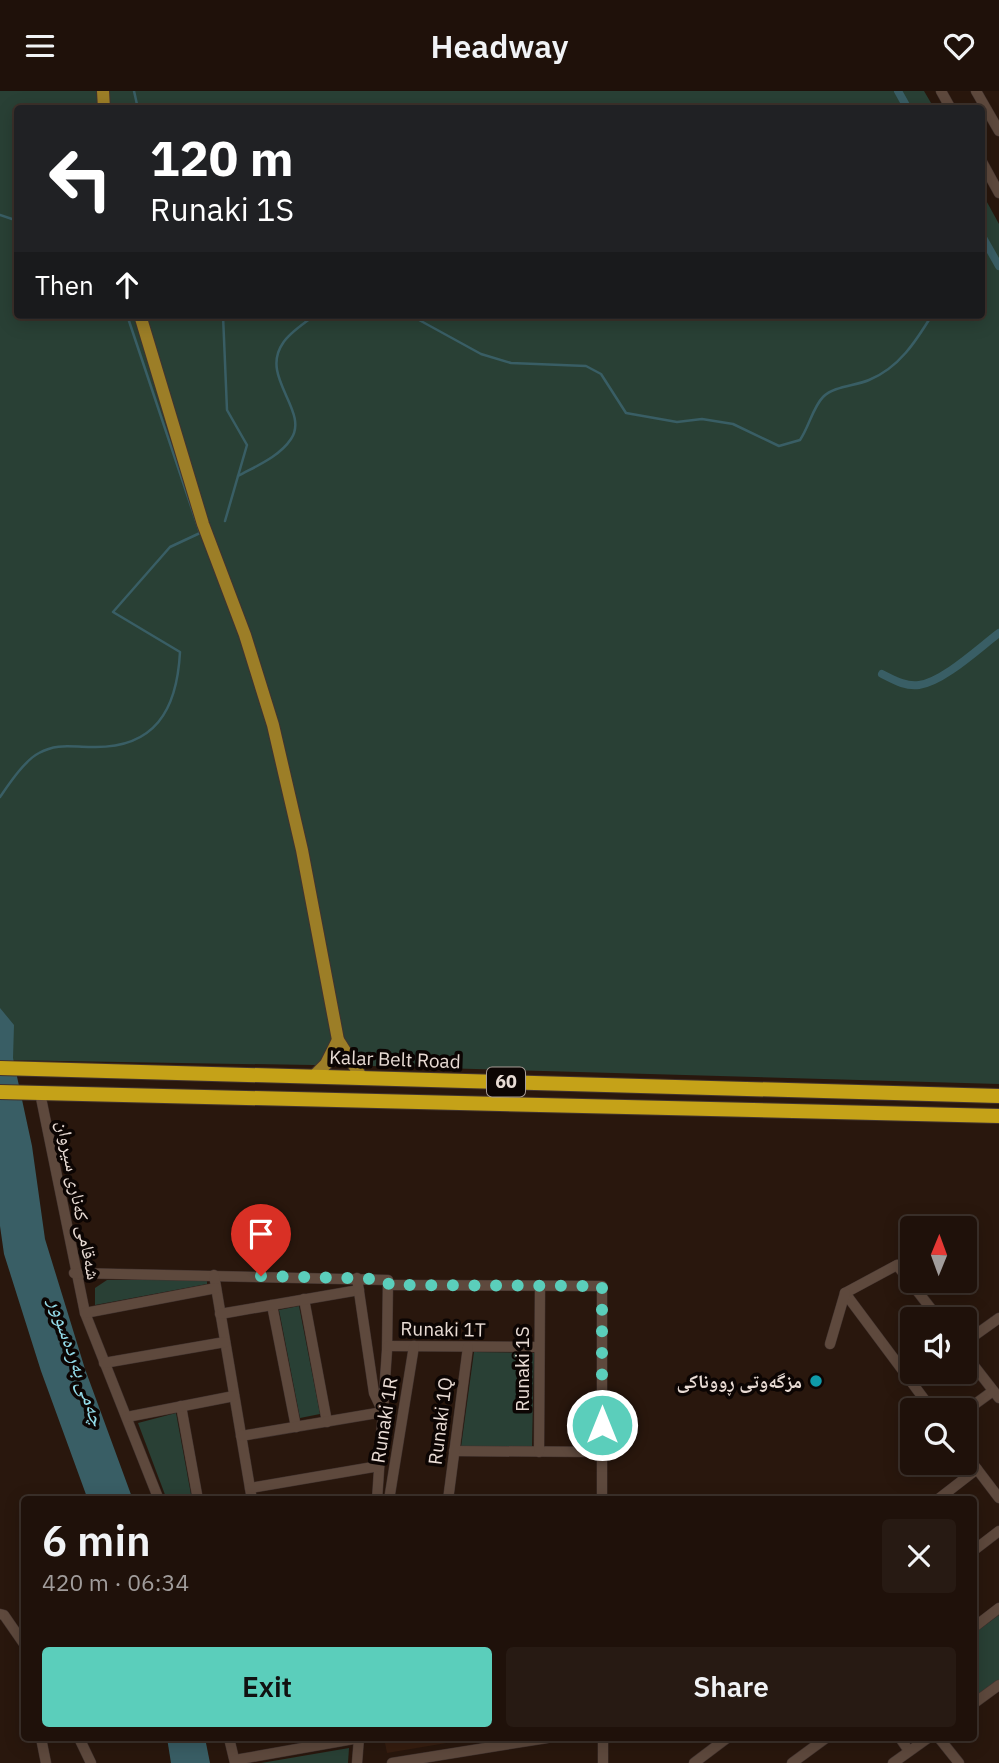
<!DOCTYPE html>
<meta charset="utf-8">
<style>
body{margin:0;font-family:"IBM Plex Sans","Noto Naskh Arabic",sans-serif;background:#271a13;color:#f1f3f6;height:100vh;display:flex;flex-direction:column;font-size:26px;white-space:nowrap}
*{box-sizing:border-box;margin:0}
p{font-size:23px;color:#a19d9c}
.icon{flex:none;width:38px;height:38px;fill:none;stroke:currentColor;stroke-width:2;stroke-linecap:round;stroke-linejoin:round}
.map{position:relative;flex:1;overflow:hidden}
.drawer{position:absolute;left:21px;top:1405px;width:956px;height:245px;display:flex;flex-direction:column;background:#1f110a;border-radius:7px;box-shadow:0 4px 18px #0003,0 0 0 2px #3c312b}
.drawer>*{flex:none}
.banner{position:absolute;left:14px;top:14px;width:971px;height:214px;border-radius:7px;box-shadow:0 4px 18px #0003,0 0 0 2px #3c312b;background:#202124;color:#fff;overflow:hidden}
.needle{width:46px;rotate:1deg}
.controls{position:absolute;left:900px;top:1125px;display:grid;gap:14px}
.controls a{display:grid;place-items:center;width:77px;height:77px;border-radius:7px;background:#1f110a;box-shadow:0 4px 18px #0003,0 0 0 2px #3c312b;font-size:35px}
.pin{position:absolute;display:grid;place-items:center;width:60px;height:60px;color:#fff;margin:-72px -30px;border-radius:50% 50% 50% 0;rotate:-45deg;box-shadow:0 0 7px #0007}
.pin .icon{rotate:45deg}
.me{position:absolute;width:77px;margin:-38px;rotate:0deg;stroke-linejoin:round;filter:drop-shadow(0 0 5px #0008)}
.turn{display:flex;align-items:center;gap:24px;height:147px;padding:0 21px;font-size:32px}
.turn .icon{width:91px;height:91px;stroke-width:2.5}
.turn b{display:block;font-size:49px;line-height:60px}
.then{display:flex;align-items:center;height:66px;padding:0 21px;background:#0003;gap:14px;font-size:26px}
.round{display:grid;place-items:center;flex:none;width:74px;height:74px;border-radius:7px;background:#271a13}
.summary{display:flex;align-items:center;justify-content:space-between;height:119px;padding:0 21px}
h1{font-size:42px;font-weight:600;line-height:52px}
.action{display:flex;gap:14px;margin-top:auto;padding:14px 21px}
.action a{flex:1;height:80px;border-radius:7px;background:#5bcebb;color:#111;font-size:28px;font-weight:600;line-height:80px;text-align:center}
.action a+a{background:#271a13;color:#f1f3f6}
header{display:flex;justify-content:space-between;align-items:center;height:91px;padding:0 21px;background:#1f110a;font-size:32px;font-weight:600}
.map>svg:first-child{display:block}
.built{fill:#371e10}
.green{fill:#294035}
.water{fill:#395e65}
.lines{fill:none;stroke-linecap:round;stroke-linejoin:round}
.stream{stroke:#395e65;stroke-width:2.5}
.canal{stroke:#395e65;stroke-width:8}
.minor-casing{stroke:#41332f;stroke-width:11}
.major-casing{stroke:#41332f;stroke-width:14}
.highway-casing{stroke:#41332f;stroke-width:16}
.minor{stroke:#5e493d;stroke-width:10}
.major{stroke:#9c7e27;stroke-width:12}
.highway{stroke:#c5a218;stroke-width:14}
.route{stroke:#5bcebb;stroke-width:12;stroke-dasharray:0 21.6}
.culture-dot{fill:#0f9aa8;stroke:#0c0503;stroke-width:2.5}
.labels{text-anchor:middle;stroke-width:7;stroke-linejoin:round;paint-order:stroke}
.shield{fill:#0c0503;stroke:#a79c96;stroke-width:2}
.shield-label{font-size:18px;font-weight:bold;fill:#e9dcd5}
.street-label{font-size:19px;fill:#e9dcd5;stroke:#0c0503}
.poi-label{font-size:19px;font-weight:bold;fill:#e9dcd5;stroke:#0c0503;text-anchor:end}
.water-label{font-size:21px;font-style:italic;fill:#93dbe9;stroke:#0c0503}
</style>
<header><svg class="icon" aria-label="menu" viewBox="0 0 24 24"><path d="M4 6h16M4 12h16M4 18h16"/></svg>Headway<svg class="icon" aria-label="heart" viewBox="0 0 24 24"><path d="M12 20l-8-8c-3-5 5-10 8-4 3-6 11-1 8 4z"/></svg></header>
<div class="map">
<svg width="999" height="1672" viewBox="0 0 999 1672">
<rect width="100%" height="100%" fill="#29170d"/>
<polygon class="built" points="384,1647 476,1647 387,1662"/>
<g class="green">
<polygon points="0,0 924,0 934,17 18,18 18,224 982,224 982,102 999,133 999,993 371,975 0,969"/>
<polygon points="107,1189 207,1189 207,1193 95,1214 95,1197"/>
<polygon points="299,1215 320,1323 300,1327 279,1219"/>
<polygon points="474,1261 534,1262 532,1356 461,1356"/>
<polygon points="176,1322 192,1409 167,1409 138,1332"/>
<polygon points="999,1524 999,1589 973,1608 973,1543"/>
<polygon points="349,1657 348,1672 261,1672"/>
</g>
<g class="water">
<polygon points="0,917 14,934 13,967 32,1055 45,1148 85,1278 133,1409 88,1409 41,1280 4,1163 0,1135"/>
<polygon points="167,1647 205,1647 210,1672 171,1672"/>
</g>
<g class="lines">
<g class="stream">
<polyline points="134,0 138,18"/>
<polyline points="0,124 18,130"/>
<polyline points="223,224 227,319 247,354 225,430"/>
<path d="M410 224 481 263 511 272 586 275 601 283 626 322 677 331 702 328 733 333 779 355 800 349C809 336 813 316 823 306 834 295 855 295 869 289 899 277 916 250 932 224"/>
<path d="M238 385C256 375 279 366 291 348 310 320 259 286 283 252 290 241 305 232 315 224"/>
<path d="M0 706C9 693 25 669 39 662 57 652 71 656 91 656 155 658 177 619 180 561L113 521 170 456 200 442 127 224"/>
</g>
<g class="canal">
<polyline points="898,0 908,18"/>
<polyline points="982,145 999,175"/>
<path d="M882 583C894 589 906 596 919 594 943 591 979 557 999 542"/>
</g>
<defs>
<g id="minor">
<polyline points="941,0 951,18"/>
<polyline points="976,0 999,40"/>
<polyline points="982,71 999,102"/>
<polyline points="40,1002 85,1222 159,1409"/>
<polyline points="74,1182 388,1189 387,1259 377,1409"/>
<polyline points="214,1184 252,1409"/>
<polyline points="390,1194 602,1195 602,1409"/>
<polyline points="845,1202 933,1320"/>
<polyline points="845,1202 897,1174 939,1228"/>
<polyline points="304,1208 327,1331"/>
<polyline points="272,1214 296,1336"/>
<polyline points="85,1222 216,1197"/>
<polyline points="220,1223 359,1199"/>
<polyline points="964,1252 999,1227"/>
<polyline points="830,1253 845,1202"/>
<polyline points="388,1255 539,1256"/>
<polyline points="964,1262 999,1307"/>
<polyline points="104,1272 225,1251"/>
<polyline points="181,1315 198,1409"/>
<polyline points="964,1321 993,1300"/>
<polyline points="127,1326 234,1305"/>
<polyline points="241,1345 383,1321 374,1302 357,1187"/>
<polyline points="454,1360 602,1361"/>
<polyline points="539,1361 540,1195"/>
<polyline points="964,1361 999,1407"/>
<polyline points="250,1397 379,1375"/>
<polyline points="389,1409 414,1255"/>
<polyline points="448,1409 468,1256"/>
<polyline points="937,1409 977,1378"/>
<polyline points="973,1460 999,1440"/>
<polyline points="0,1523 4,1524 24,1553"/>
<polyline points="973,1537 999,1517"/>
<polyline points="973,1613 999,1594"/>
<polyline points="41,1647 46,1672"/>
<polyline points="79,1647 91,1672"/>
<polyline points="229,1647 235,1672"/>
<polyline points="603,1647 603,1672"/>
<polyline points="900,1647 909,1660"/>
<polyline points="939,1647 959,1672"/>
<polyline points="235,1669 359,1647"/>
<polyline points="357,1672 359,1647"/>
<polyline points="392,1672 547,1647"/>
<polyline points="694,1672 727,1647"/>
<polyline points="792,1672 826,1647"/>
<polyline points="893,1672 928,1647"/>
</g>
<g id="major">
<polyline points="103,0 104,18"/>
<polyline points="140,224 203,433 245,544 273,634 302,759 338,949 362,987"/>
<polyline points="314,985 326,973 338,949"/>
</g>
<g id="highway">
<polyline points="0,977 999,1005"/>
<polyline points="0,1001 999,1025"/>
</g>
</defs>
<use href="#minor" class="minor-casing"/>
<use href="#major" class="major-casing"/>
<use href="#highway" class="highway-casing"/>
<use href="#minor" class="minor"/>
<use href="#major" class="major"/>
<use href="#highway" class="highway"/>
</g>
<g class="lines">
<polyline class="route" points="261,1185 384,1188 390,1194 602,1195 602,1334"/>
</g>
<circle class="culture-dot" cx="816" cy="1290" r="7"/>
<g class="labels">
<rect class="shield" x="487" y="976.5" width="38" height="29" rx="5"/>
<g class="shield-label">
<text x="506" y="997">60</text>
</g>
<g class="street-label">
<text transform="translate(395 968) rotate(2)" y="7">Kalar Belt Road</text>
<text transform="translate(79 1109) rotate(79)" y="7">شەقامی کەناری سیروان</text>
<text transform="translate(443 1238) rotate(1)" y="7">Runaki 1T</text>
<text transform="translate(522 1278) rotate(-90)" y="7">Runaki 1S</text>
<text transform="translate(384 1329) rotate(-81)" y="7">Runaki 1R</text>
<text transform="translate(440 1330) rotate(-83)" y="7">Runaki 1Q</text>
</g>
<g class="poi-label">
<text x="802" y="1297">مزگەوتی ڕووناکی</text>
</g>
<g class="water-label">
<text transform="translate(77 1271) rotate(71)" y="7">چەمی بەردەسوور</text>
</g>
</g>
</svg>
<div class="controls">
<a><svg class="needle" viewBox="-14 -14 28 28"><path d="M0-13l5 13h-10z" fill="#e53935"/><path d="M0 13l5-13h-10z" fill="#a19d9c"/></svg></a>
<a><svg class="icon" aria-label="sound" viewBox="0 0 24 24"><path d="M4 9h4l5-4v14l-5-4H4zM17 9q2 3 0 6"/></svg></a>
<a><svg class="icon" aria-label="search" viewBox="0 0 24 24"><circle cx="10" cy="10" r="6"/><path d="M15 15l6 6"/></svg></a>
</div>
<div class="pin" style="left:261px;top:1185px;background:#d93025"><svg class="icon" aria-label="arrive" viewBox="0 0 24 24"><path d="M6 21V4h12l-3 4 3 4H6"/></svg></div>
<svg class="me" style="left:602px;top:1334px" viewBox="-20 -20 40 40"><circle r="17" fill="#5bcebb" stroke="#fff" stroke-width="3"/><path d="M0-11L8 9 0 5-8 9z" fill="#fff"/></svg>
<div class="banner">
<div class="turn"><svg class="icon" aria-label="left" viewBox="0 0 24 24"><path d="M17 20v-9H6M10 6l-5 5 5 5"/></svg><div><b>120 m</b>Runaki 1S</div></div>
<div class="then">Then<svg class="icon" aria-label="ahead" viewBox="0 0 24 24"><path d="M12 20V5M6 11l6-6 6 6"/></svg></div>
</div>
<section class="drawer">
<div class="summary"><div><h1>6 min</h1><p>420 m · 06:34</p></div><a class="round"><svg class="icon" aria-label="close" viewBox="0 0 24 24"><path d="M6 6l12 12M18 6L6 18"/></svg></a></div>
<div class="action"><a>Exit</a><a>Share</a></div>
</section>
</div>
